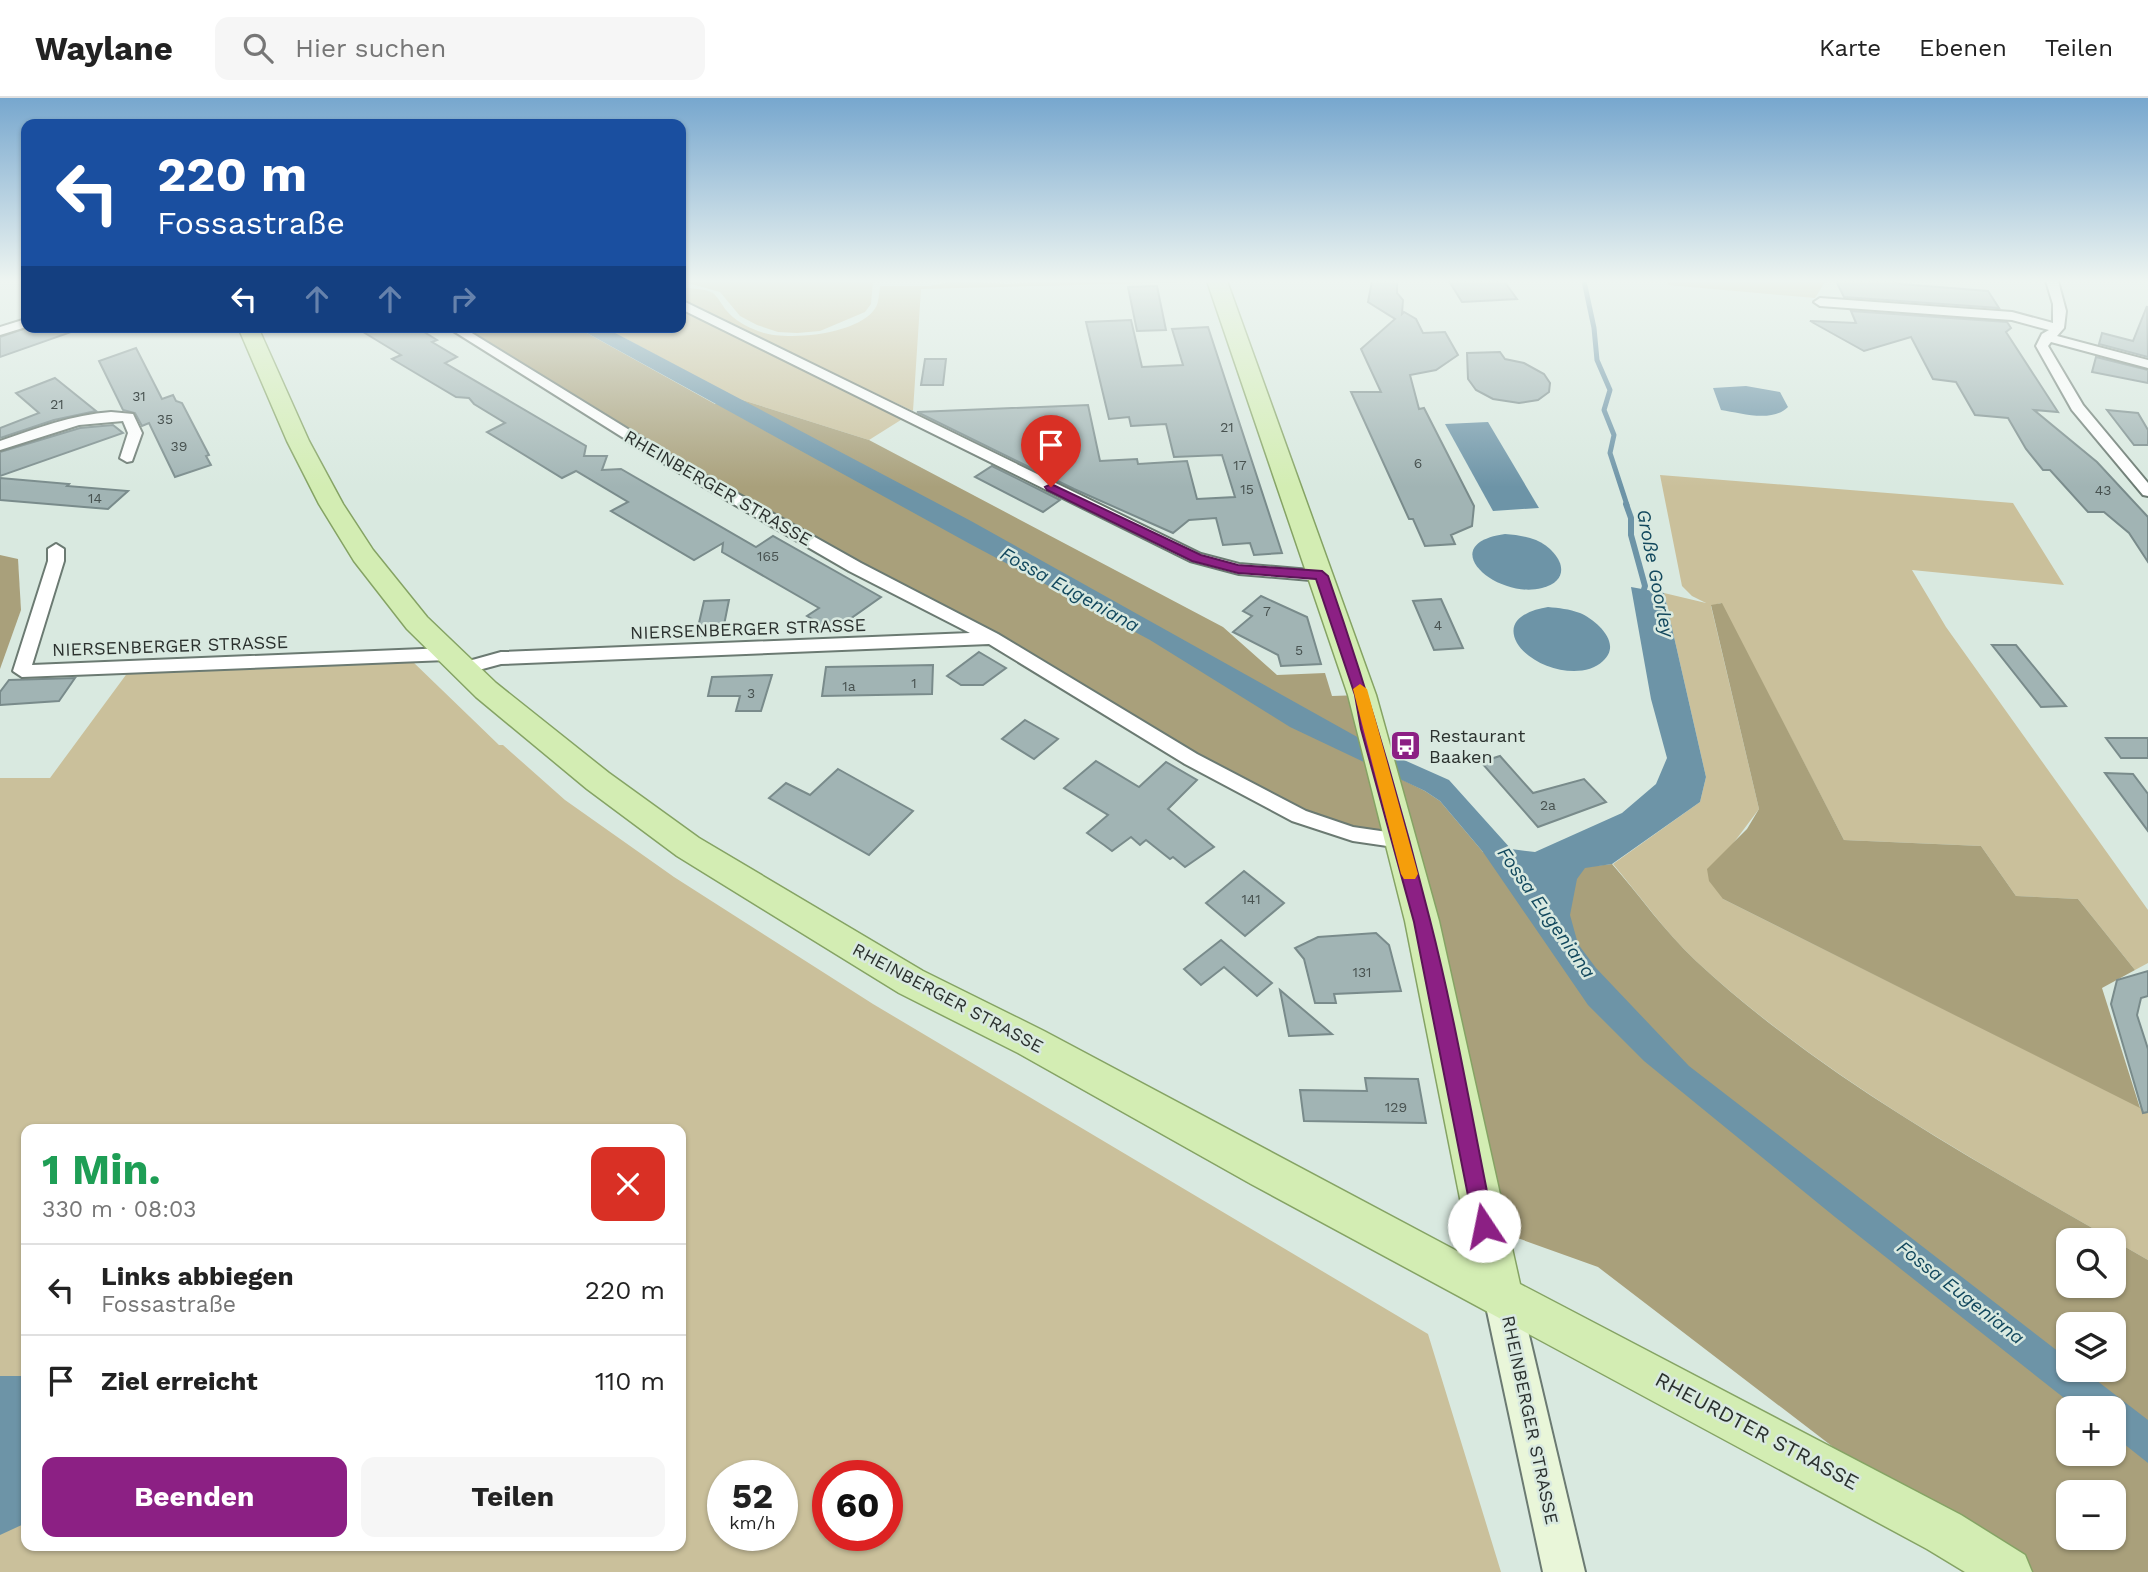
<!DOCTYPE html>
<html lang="de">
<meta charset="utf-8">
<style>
body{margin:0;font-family:"Work Sans",sans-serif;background:#f6f6f6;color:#222;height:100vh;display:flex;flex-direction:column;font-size:26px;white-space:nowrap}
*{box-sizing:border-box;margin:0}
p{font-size:23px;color:#767676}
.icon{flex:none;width:38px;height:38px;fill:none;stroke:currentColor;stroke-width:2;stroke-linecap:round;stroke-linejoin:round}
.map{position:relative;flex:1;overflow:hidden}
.side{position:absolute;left:21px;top:1026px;width:665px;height:427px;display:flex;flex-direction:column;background:#fff;border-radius:14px;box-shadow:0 2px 5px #0004}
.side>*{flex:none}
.top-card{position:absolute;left:21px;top:21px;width:665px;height:214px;border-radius:14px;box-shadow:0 2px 5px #0004;background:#1a4fa0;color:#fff;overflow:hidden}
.tools{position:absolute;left:2056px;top:1130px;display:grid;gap:14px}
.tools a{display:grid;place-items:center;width:70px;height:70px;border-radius:14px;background:#fff;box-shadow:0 2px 5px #0004;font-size:35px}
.speed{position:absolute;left:707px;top:1362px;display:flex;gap:14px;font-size:35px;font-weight:700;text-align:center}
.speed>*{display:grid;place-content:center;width:91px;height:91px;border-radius:50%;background:#fff;box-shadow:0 2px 5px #0004;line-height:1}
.speed small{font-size:18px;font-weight:400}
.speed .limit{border:10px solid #d22;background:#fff;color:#111}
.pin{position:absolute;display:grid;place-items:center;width:60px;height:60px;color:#fff;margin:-72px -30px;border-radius:50% 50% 50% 0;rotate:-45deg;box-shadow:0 0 7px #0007}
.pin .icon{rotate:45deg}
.me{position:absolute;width:77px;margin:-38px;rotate:349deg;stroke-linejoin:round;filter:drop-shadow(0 0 5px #0008)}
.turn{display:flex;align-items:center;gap:24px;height:147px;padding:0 21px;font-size:32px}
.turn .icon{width:91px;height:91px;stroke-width:2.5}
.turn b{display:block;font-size:49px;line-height:60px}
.lanes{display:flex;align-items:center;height:66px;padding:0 21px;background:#0003;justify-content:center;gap:35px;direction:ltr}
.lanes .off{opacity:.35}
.round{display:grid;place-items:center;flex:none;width:74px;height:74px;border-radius:14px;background:#f6f6f6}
.summary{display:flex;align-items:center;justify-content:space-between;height:119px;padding:0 21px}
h1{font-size:42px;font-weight:700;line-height:52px;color:#1e9e55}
.button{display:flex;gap:14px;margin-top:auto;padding:14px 21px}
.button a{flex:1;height:80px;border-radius:14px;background:#8c2084;color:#fff;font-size:28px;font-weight:700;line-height:80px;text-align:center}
.button a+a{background:#f6f6f6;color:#222}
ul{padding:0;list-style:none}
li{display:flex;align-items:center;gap:21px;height:91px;padding:0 21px;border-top:2px solid #e0e0e0}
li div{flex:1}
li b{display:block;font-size:26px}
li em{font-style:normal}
header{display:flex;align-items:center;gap:42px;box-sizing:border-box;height:98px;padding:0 35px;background:#fff;border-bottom:2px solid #e0e0e0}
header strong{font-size:33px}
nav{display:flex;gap:38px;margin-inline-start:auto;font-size:24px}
.search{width:490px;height:63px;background:#f6f6f6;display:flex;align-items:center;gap:18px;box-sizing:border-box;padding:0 24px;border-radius:14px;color:#767676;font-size:26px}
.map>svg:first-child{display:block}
.green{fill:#cac09b;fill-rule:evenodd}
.forest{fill:#a9a07b;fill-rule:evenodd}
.water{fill:#6d94a7}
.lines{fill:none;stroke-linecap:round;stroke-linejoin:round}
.stream-far1{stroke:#6d94a7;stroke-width:5}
.stream{stroke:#6d94a7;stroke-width:6}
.building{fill:#a1b4b4;stroke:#798b8b;stroke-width:2}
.minor-casing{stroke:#6b7a72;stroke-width:4}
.secondary-casing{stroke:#6b7a72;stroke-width:4}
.primary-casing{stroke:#85a364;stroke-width:3}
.minor{fill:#fff;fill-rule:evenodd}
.secondary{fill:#e9f6d9;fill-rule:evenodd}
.primary{fill:#d3edb3;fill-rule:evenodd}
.route{fill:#8c2084;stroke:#5b1556;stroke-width:2}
.slow{fill:#f59e0b}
.labels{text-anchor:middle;stroke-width:5;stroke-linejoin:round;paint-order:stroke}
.number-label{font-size:14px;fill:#485250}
.street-label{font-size:18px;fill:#2b312e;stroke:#d9e9e0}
.poi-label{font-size:18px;fill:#2b312e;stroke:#d9e9e0;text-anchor:start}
.water-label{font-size:19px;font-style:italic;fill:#12485d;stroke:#d9e9e0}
.near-street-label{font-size:21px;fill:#2b312e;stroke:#d9e9e0}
</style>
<header>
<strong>Waylane</strong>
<div class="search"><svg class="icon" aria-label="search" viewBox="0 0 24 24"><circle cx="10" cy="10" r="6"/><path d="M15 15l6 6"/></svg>Hier suchen</div>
<nav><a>Karte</a><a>Ebenen</a><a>Teilen</a></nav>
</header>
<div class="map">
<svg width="2148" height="1474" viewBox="0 0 2148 1474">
<rect width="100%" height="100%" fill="#d9e9e0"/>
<g class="green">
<polygon points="681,183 873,183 871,206 865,214 820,233 797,235 778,234 757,227 740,218 720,194"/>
<path d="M955 183 1008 186 1048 183 1192 184 921 191 913 313 681 203V189C690 191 705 190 713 195 718 199 722 207 726 212 734 222 747 229 758 233 785 244 860 237 876 209 879 203 879 195 880 188H930Z"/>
<polygon points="1667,183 1848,183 1825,184 1815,200 1668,187"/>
<polygon points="681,211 904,320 869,342 736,300 604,229 681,229"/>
<path d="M1660 377 2013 405 2064 487 1912 472 1946 529 2148 812V865L2135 872 2078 801 2016 798 1981 748 1844 742 1721 505 1711 508 1759 711 1732 747 1723 801 2148 1013V1162C1992 1072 1830 986 1696 863 1666 835 1640 798 1613 766L1700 704 1706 679 1664 495 1706 505 1692 498 1682 488Z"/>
<path d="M411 562 499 647H503L565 702 674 779 873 906 1428 1236 1501 1474H0V680H50L131 570ZM26 1031H681V1447H26ZM723 1377H782V1437H723ZM828 1377H887V1437H828Z"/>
</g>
<g class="forest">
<path d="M453 229H576L715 306 736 300 869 342 1223 529 1277 577 1325 575 1332 598 1362 597 1383 672 1425 693 1440 703 1483 754 1585 769 1612 766C1640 798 1665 834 1696 863 1829 986 1992 1072 2148 1162V1474H2007L1944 1434 1598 1169 1484 1128 1400 742 1299 718 855 469ZM2068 1143H2114V1188H2068ZM2068 1227H2114V1272H2068ZM2068 1311H2114V1356H2068ZM2068 1395H2114V1440H2068Z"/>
<polygon points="0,457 18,461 21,512 0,571"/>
<polygon points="1722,505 1844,742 1981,748 2016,798 2078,801 2135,872 2102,890 2140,1010 1723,801 1709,783 1707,771 1747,731 1759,711 1711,507"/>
</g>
<g class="water">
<polygon points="576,229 604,229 971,423 1377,650 1449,682 1511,751 1535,754 1622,715 1656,686 1667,660 1651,601 1631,489 1664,495 1706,679 1700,704 1612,766 1585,770 1577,781 1570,817 1578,846 1596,870 1689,968 2068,1261 2068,1272 2083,1272 2148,1322 2148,1365 2114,1338 2114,1311 2078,1311 1835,1119 1644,963 1588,907 1483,754 1440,703 1425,693 1290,629 1150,542 972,447"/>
<path d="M1746 288 1780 294 1788 309C1772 325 1741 315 1721 312L1713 290Z"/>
<polygon points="1488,324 1539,410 1493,413 1445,326"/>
<path d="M1505 436C1516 437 1526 438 1536 442 1559 452 1576 481 1542 490 1496 502 1433 446 1505 436Z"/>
<path d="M1548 509C1559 510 1569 511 1580 515 1596 522 1623 545 1603 563 1581 584 1531 569 1517 545 1504 521 1530 512 1548 509Z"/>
<polygon points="0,1278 26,1278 26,1425 0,1437"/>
</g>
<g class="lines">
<polyline class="stream-far1" points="1584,183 1594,230 1597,262 1610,292 1604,312 1614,337 1610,355 1627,407"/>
<polyline class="stream" points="1626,406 1631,420 1631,437 1645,488 1642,498"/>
</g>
<g class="building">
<polygon points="1372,183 1397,183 1397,195 1403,202 1402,216 1404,214 1416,221 1423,235 1445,234 1458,257 1436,272 1410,277 1419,311 1424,310 1474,408 1472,428 1451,437 1455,446 1425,448 1413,421 1409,421 1351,294 1381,294 1361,251 1395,221 1368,204"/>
<polygon points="1449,183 1504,183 1517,201 1462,204"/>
<polygon points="1836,183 1893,183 1901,186 1988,193 1999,210 1844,199"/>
<polygon points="1157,188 1166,232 1137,233 1128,189"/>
<polygon points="2147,208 2148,259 2099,246 2102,235 2133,243"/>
<polygon points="1851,213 2007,224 2011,230 2006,234 2058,314 2034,312 2097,364 2148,419 2148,464 2129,435 2104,414 2088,414 2050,372 2043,372 2026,351 2008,320 1975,317 1956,284 1933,281 1911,239 1864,253 1810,223 1856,225"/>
<polygon points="1131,222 1142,269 1183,267 1172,231 1208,229 1282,455 1254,457 1250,445 1223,447 1216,420 1189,422 1173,435 1074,391 917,314 1088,307 1100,363 1137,361 1138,366 1187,363 1197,401 1235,399 1222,357 1174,359 1166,326 1131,328 1129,319 1109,321 1086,224"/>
<polygon points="29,229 76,229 77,232 0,259 0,239"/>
<polygon points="355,229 416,229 437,242 432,244 457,259 445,265 586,348 584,358 607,358 602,372 621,371 756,449 773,438 881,499 833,533 807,518 819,510 722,454 723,445 694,462 611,413 628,404 576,373 562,380 487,334 505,325 474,306 469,300 456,299 392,261 401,257"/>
<polygon points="136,250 162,301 173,297 176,303 182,305 209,357 206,358 211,367 175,379 149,325 142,328 135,315 123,312 99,263"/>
<polygon points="1500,254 1505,261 1524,265 1544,276 1550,285 1549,294 1538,302 1519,305 1493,301 1476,292 1468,281 1467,255"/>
<polygon points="2096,259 2148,272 2148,285 2092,274"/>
<polygon points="925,261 946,261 943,287 921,287"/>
<polygon points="55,280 96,313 54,322 0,340 0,330 39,315 16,295"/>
<polygon points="2107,312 2138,315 2148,332 2148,347 2134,347"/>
<polygon points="113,327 123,335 0,378 0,354 80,330"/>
<polygon points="992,368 1060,402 1043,414 975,379"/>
<polygon points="0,380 69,386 67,388 128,393 108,411 0,402"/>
<polygon points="1261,498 1307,519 1321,566 1281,568 1278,557 1233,534 1252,518 1243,513"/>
<polygon points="1441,501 1463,550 1434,552 1413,503"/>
<polygon points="729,502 722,537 696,538 704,503"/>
<polygon points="1992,547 2016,547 2066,608 2041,609"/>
<polygon points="979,554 1006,570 983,587 961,587 947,578"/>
<polygon points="933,567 932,596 822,598 826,569"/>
<polygon points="772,577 761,613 736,613 740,598 708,598 712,579"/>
<polygon points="75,580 59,603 0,607 0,594 9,582"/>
<polygon points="1025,622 1058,641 1034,661 1002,641"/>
<polygon points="2106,640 2148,640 2148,660 2121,660"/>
<polygon points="1500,658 1533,695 1584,681 1606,704 1538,729 1481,664"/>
<polygon points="1096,663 1139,689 1166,664 1197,682 1168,711 1214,749 1185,769 1173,759 1170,761 1146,742 1140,747 1131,739 1112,753 1104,747 1087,735 1108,717 1064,690"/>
<polygon points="838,671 913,713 869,757 769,700 786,685 810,697"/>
<polygon points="2105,675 2133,676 2148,696 2148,733"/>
<polygon points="1244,773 1284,805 1245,838 1206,805"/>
<polygon points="1376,835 1389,847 1401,893 1334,896 1336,905 1315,905 1304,861 1295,850 1318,839"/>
<polygon points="1221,842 1272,885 1257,898 1224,869 1201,887 1184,871"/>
<polygon points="2148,873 2148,898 2141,900 2137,917 2148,951 2148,1014 2143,1015 2111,906 2117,882"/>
<polygon points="1280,892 1332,936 1289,938"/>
<polygon points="1365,980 1418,981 1426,1025 1304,1023 1300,992 1367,993"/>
</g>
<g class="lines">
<defs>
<g id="minor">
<polygon points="2046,183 2058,183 2066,213 2064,230 2057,238 2148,262 2148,270 2051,244 2048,248 2083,307 2148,385 2148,398 2143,397 2072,312 2036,248 2042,236 2049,232 2012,222 1820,208 1814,204 1820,200 2012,214 2053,225 2053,206"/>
<polygon points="681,202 1201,456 1239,466 1322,473 1330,478 1322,483 1239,476 1190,463 681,211"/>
<polygon points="26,221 26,229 0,237 0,229"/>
<polygon points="447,229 462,229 683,365 861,465 998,536 1197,656 1306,713 1353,729 1408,737 1411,742 1408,747 1401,750 1353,743 1292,723 1185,666 989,546 501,566 464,576 458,574 455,570 458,566 501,554 970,535 849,473 673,371"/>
<path d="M111 314 133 316 142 335 132 363 127 364 120 360 128 335 123 323 79 327 0 352V343C37 330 72 317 111 314Z"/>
<polygon points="56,446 64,451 64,463 32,567 447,550 455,556 447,562 22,579 13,573 48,463 48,451"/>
</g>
<polygon id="secondary" points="1502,1181 1515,1186 1520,1199 1585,1474 1543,1474 1484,1199 1489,1186"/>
<polygon id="primary" points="1207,183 1227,183 1376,597 1439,823 1520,1186 1961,1417 2025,1457 2032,1474 1965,1474 1927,1451 1251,1086 1018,955 899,895 677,758 587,691 476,599 407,531 354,463 319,406 287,343 238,229 258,229 309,343 343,406 373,452 427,519 496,585 609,675 699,740 923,873 1044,933 1472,1161 1405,823 1348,597"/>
</defs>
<use href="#minor" class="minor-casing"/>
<use href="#secondary" class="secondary-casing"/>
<use href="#primary" class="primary-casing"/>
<use href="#minor" class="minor"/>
<use href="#secondary" class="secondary"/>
<use href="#primary" class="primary"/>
</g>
<linearGradient id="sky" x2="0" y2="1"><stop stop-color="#77a7ce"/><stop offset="0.47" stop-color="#eef5f1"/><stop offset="1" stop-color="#eef5f1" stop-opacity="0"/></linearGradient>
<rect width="2148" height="389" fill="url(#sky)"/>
<path class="route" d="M1051 386 1201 457 1238 467 1322 473 1328 478C1367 591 1401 706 1430 822 1456 923 1473 1027 1494 1128L1491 1135 1484 1138 1477 1135 1474 1128 1414 824 1361 631 1355 597 1316 481 1238 475 1192 463 1047 392 1045 389Z"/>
<polygon class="slow" points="1360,586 1367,591 1418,776 1415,781 1404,781 1401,776 1353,591"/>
<defs>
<symbol id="bus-square" viewBox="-11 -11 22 22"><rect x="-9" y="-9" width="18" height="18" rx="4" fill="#8c2084" stroke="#d9e9e0"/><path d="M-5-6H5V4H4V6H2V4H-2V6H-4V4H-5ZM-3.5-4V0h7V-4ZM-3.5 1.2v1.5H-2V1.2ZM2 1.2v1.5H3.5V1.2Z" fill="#fff"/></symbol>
</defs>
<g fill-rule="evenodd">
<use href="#bus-square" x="1388" y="630" width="35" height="35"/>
</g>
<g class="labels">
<g class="number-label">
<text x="139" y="303">31</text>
<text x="57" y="311">21</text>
<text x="165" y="326">35</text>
<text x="1227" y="334">21</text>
<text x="179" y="353">39</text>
<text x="1418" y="370">6</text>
<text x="1240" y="372">17</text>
<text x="1247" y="396">15</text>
<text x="2103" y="397">43</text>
<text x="95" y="405">14</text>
<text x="768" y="463">165</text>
<text x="1267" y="518">7</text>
<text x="1438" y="532">4</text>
<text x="1299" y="557">5</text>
<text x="914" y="590">1</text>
<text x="849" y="593">1a</text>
<text x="751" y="600">3</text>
<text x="1548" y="712">2a</text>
<text x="1251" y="806">141</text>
<text x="1362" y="879">131</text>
<text x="1396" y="1014">129</text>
</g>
<g class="street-label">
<text transform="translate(718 390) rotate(30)" y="6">RHEINBERGER STRASSE</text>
<text transform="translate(748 531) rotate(-2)" y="6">NIERSENBERGER STRASSE</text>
<text transform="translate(170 548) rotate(-2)" y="6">NIERSENBERGER STRASSE</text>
<text transform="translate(948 900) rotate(28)" y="6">RHEINBERGER STRASSE</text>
<text transform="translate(1530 1322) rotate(78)" y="6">RHEINBERGER STRASSE</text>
</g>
<g class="poi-label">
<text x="1429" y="644">Restaurant<tspan x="1429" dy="21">Baaken</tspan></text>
</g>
<g class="water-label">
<text transform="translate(1656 475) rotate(79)" y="7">Große Goorley</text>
<text transform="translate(1070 491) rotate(29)" y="7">Fossa Eugeniana</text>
<text transform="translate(1547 814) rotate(55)" y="7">Fossa Eugeniana</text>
<text transform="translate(1961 1194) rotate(38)" y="7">Fossa Eugeniana</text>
</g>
<g class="near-street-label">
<text transform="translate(1757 1333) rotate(28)" y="7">RHEURDTER STRASSE</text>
</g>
</g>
</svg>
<div class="tools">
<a><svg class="icon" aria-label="search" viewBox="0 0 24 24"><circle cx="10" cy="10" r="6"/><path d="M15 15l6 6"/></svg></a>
<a><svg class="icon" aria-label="layers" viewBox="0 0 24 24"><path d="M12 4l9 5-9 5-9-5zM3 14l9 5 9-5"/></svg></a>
<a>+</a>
<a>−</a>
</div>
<div class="speed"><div>52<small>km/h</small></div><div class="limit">60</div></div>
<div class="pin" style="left:1051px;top:389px;background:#d93025"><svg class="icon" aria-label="arrive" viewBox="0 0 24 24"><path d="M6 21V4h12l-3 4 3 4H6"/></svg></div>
<svg class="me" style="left:1484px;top:1128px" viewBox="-20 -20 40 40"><circle r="19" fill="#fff"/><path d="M0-13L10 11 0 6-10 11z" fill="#8c2084"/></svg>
<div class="top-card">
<div class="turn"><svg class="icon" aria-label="left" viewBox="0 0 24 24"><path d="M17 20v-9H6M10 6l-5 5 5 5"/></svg><div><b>220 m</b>Fossastraße</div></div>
<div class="lanes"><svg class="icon" aria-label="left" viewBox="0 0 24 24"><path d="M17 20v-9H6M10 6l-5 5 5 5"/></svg><svg class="icon off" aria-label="ahead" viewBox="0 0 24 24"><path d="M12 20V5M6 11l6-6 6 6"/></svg><svg class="icon off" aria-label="ahead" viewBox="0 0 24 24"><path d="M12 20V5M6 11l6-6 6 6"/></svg><svg class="icon off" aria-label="right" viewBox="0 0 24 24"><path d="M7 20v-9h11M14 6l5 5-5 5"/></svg></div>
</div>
<section class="side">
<div class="summary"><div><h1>1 Min.</h1><p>330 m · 08:03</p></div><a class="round" style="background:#d93025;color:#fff"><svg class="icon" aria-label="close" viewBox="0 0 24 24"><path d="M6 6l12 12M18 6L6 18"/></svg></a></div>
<ul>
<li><svg class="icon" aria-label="left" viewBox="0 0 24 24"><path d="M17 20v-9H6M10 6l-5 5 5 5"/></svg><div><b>Links abbiegen</b><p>Fossastraße</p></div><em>220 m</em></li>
<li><svg class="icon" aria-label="arrive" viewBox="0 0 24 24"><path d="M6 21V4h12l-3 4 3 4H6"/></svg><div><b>Ziel erreicht</b></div><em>110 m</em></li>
</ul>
<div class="button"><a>Beenden</a><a>Teilen</a></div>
</section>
</div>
